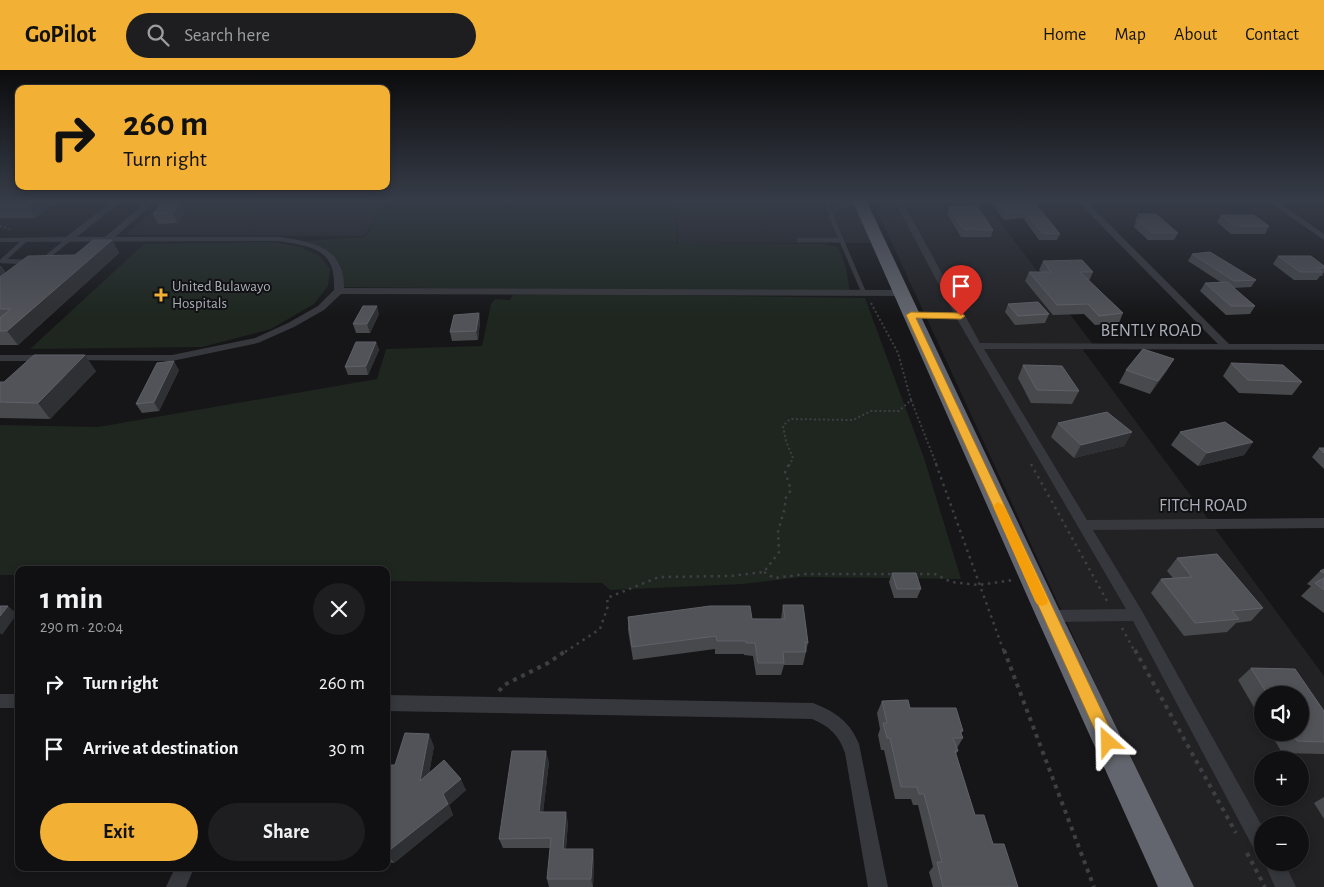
<!DOCTYPE html>
<meta charset="utf-8">
<style>
body{margin:0;font-family:"Alegreya Sans",sans-serif;background:#1e1e20;color:#f1f3f6;height:100vh;display:flex;flex-direction:column;font-size:19px;white-space:nowrap}
*{box-sizing:border-box;margin:0}
p{font-size:16px;color:#9c9d9f}
.icon{flex:none;width:28px;height:28px;fill:none;stroke:currentColor;stroke-width:2;stroke-linecap:round;stroke-linejoin:round}
.map{position:relative;flex:1;overflow:hidden}
.sheet{position:absolute;left:15px;top:496px;width:375px;height:305px;display:flex;flex-direction:column;background:#101012;border-radius:10px;box-shadow:0 2px 8px #0003,0 0 0 1px #303032}
.sheet>*{flex:none}
.top-card{position:absolute;left:15px;top:15px;width:375px;height:105px;border-radius:10px;box-shadow:0 2px 8px #0003,0 0 0 1px #303032;background:#f2b134;color:#111;overflow:hidden}
.buttons{position:absolute;left:1254px;top:616px;display:grid;gap:10px}
.buttons a{display:grid;place-items:center;width:55px;height:55px;border-radius:50%;background:#101012;box-shadow:0 2px 8px #0003,0 0 0 1px #303032;font-size:25px}
.pin{position:absolute;display:grid;place-items:center;width:42px;height:42px;color:#fff;margin:-51px -21px;border-radius:50% 50% 50% 0;rotate:-45deg;box-shadow:0 0 5px #0007}
.pin .icon{rotate:45deg}
.me{position:absolute;width:55px;margin:-28px;rotate:335deg;stroke-linejoin:round;filter:drop-shadow(0 0 4px #0008)}
.turn{display:flex;align-items:center;gap:18px;height:105px;padding:0 25px;font-size:22px}
.turn .icon{width:65px;height:65px;stroke-width:2.5}
.turn b{display:block;font-size:35px;line-height:42px}
.round{display:grid;place-items:center;flex:none;width:52px;height:52px;border-radius:26px;background:#1e1e20}
.overview{display:flex;align-items:center;justify-content:space-between;height:85px;padding:0 25px}
h1{font-size:30px;font-weight:700;line-height:38px}
.primary-button{display:flex;gap:10px;margin-top:auto;padding:10px 25px}
.primary-button a{flex:1;height:58px;border-radius:30px;background:#f2b134;color:#111;font-size:20px;font-weight:700;line-height:58px;text-align:center}
.primary-button a+a{background:#1e1e20;color:#f1f3f6}
ul{padding:0;list-style:none}
li{display:flex;align-items:center;gap:15px;height:65px;padding:0 25px}
li div{flex:1}
li b{display:block;font-size:19px}
li em{font-style:normal}
header{display:flex;align-items:center;gap:30px;box-sizing:border-box;height:70px;padding:0 25px;background:#f2b134;color:#111}
header strong{font-size:24px}
nav{display:flex;gap:28px;margin-inline-start:auto;font-size:18px}
.search{width:350px;height:45px;background:#1e1e20;display:flex;align-items:center;gap:12px;box-sizing:border-box;padding:0 18px;border-radius:28px;color:#9c9d9f;font-size:19px}
.map>svg:first-child{display:block}
.built{fill:#222225;fill-rule:evenodd}
.green{fill:#1e261f}
.lines{fill:none;stroke-linecap:round;stroke-linejoin:round}
.path-far2{stroke:#3d3f44;stroke-width:2;stroke-dasharray:2 2.5;stroke-linecap:butt}
.path-far1{stroke:#3d3f44;stroke-width:2.5;stroke-dasharray:2.5 4.5;stroke-linecap:butt}
.path{stroke:#3d3f44;stroke-width:4;stroke-dasharray:4 5;stroke-linecap:butt}
.lane{stroke:#37383d;stroke-width:4.5}
.street{fill:#37383d;fill-rule:evenodd}
.highway{fill:#63666e;fill-rule:evenodd}
.wall{fill:#47494d}
.shaded-wall{fill:#2f3033}
.building{fill:#525359;stroke:#5f6168}
.route{fill:#f2b134;stroke:#9d7322}
.slow{fill:#f59e0b}
.poi-dot{fill:#f2b134;stroke:#111113;stroke-width:2}
.labels{text-anchor:middle;stroke-width:4;stroke-linejoin:round;paint-order:stroke}
.far-poi-label{font-size:15px;fill:#a8adb8;stroke:#111113;text-anchor:start}
.street-label{font-size:18px;fill:#a8adb8;stroke:#111113}
</style>
<header>
<strong>GoPilot</strong>
<div class="search"><svg class="icon" aria-label="search" viewBox="0 0 24 24"><circle cx="10" cy="10" r="6"/><path d="M15 15l6 6"/></svg>Search here</div>
<nav><a>Home</a><a>Map</a><a>About</a><a>Contact</a></nav>
</header>
<div class="map">
<svg width="1324" height="817" viewBox="0 0 1324 817">
<rect width="100%" height="100%" fill="#161618"/>
<g class="built">
<polygon points="163,132 386,132 364,166 126,165"/>
<polygon points="676,132 857,132 876,173 678,174"/>
<path d="M873 132H985L1094 276H1080L1324 606V817H1189ZM1262 625H1300V662H1262ZM1262 690H1300V728H1262ZM1262 755H1300V792H1262Z"/>
</g>
<g class="green">
<path d="M388 132H676L677 174H823L838 177 846 198 850 222 342 217C342 212 343 205 342 200 338 183 318 176 304 171L365 167Z"/>
<polygon points="272,172 300,177 320,186 330,199 328,216 314,234 271,259 202,277 30,279 144,174"/>
<polygon points="589,224 865,228 924,388 961,509 801,507 743,514 610,520 602,513 386,511 386,500 19,500 19,505 0,505 0,355 98,357 377,309 386,279 482,276 491,234 495,229 510,230 513,225"/>
</g>
<g class="lines">
<g class="path-far2">
<polyline points="0,156 13,160"/>
<polyline points="911,330 937,396"/>
<polyline points="789,396 793,388 786,371 783,356 790,349 853,350 871,341 899,341 911,330 898,283 871,233"/>
</g>
<g class="path-far1">
<polyline points="936,394 1004,582"/>
<polyline points="1031,394 1107,531"/>
<polyline points="764,502 774,508 806,504 895,504"/>
<polyline points="913,504 935,504 951,512 979,515 1013,510"/>
<polyline points="1122,558 1135,582"/>
<polyline points="565,582 600,559 608,536 607,528 659,507 731,506 764,502 779,482 778,462 785,437 785,429 791,420 785,402 789,394"/>
</g>
<g class="path">
<polyline points="1004,580 1094,817"/>
<polyline points="1135,580 1236,763"/>
<polyline points="499,621 504,615 548,593 567,580"/>
<polyline points="1247,783 1265,817"/>
</g>
<g class="lane">
<polyline points="827,132 831,147"/>
<polyline points="860,134 838,136 833,142 832,148 864,223"/>
<polyline points="25,170 2,191 29,192"/>
<polyline points="799,170 840,170"/>
<polyline points="42,191 68,170"/>
</g>
<g class="street">
<path d="M111 132H120L77 167H105L146 132H155L115 167H279C313 172 345 177 344 218L901 220 906 223 901 226 341 224 324 240 294 257 258 273 172 291 67 290 66 288 71 285H172L255 268 288 253 318 236 334 220C336 179 314 177 279 171L0 172V168L66 167Z"/>
<polygon points="895,132 903,132 980,273 1218,274 1078,132 1087,132 1229,274 1324,274 1324,280 984,279 1087,450 1324,448 1324,458 1093,460 1142,541 1262,756 1262,783 1255,781 1133,551 1049,552 1044,550 1042,546 1044,542 1049,540 1126,539 957,249 911,248 906,245 911,242 954,243"/>
<polygon points="1269,132 1279,132 1324,164 1324,170"/>
<polygon points="0,285 46,285 51,288 46,291 0,291"/>
<rect x="0" y="624" width="19" height="14"/>
<path d="M386 625 813 633C836 642 850 652 859 674L888 817H868L845 683C839 665 829 656 812 649L386 641Z"/>
<polygon points="1264,792 1284,792 1296,817 1275,817"/>
<polygon points="175,798 194,798 186,817 166,817"/>
</g>
<polygon class="highway" points="853,132 867,132 1062,546 1194,817 1158,817 1036,546"/>
</g>
<g class="wall">
<polygon points="0,132 56,132 35,148 0,148"/>
<polygon points="158,132 219,132 192,133 177,153 158,154 153,144 160,137"/>
<polygon points="990,132 1037,132 1036,135 1060,164 1057,170 1039,170 1023,148 1004,150"/>
<polygon points="949,137 993,160 991,167 961,167 947,144"/>
<polygon points="1138,144 1178,163 1174,170 1148,170 1134,157 1136,152 1135,151"/>
<polygon points="1221,145 1269,156 1265,164 1231,164 1217,152"/>
<polygon points="112,170 119,183 18,275 0,275 0,196 1,196 6,203 75,185"/>
<polygon points="1192,184 1256,210 1251,217 1233,218 1255,236 1250,244 1226,245 1200,221 1205,213 1222,213 1188,191"/>
<polygon points="1278,186 1324,196 1324,202 1322,206 1320,206 1317,210 1294,210 1273,194"/>
<polygon points="1043,191 1093,202 1089,211 1123,243 1119,253 1095,255 1084,244 1053,245 1025,211 1029,202 1041,202 1039,200"/>
<polygon points="1008,234 1049,244 1045,253 1015,255 1005,242"/>
<polygon points="479,243 480,252 478,270 452,271 450,262"/>
<polygon points="379,244 370,263 356,263 353,254"/>
<polygon points="376,272 379,280 368,305 348,305 345,297"/>
<polygon points="1174,289 1166,302 1150,324 1119,313 1126,300"/>
<polygon points="1231,293 1302,312 1292,325 1239,323 1223,306"/>
<polygon points="1023,295 1079,321 1072,334 1031,333 1018,308"/>
<polygon points="179,300 159,341 142,343 136,334"/>
<polygon points="96,301 50,349 0,348 0,312 4,312"/>
<polygon points="1058,353 1132,362 1124,376 1074,388 1051,367"/>
<polygon points="1180,362 1253,372 1244,385 1198,396 1171,375"/>
<polygon points="1319,378 1324,378 1324,399 1312,387"/>
<polygon points="1177,488 1263,538 1251,551 1236,553 1227,562 1184,566 1151,523 1161,509 1173,508 1167,501"/>
<polygon points="1324,499 1324,543 1301,526 1311,516 1307,514 1320,501"/>
<polygon points="892,503 921,519 917,528 894,528 889,512"/>
<polygon points="783,535 808,573 803,595 784,595 781,605 756,605 753,586 744,585 744,584 715,584 715,579 633,590 628,560 628,547 781,549"/>
<polygon points="1251,598 1295,599 1324,641 1324,684 1282,683 1270,662 1300,662 1300,625 1262,625 1262,651 1238,610"/>
<polygon points="882,631 910,638 963,661 961,664 963,668 957,678 958,681 956,684 975,745 993,774 1018,817 933,817 929,802 933,797 918,735 913,735 911,729 895,729 884,680 881,680 878,665 880,659 877,643"/>
<polygon points="434,676 429,703 466,720 449,735 453,745 394,793 386,792 386,695 395,695"/>
<polygon points="549,692 543,742 568,752 566,779 594,788 593,817 549,817 547,809 550,778 503,778 499,769"/>
<polygon points="1324,727 1324,749 1314,733"/>
</g>
<g class="shaded-wall">
<polygon points="35,132 56,132 35,148 29,137"/>
<polygon points="181,132 192,132 192,133 177,153 173,143"/>
<polygon points="112,170 119,183 18,275 7,261"/>
<polygon points="1,196 11,210 0,217 0,197"/>
<polygon points="377,236 379,244 370,263 367,254"/>
<polygon points="479,243 480,252 478,270 476,261"/>
<polygon points="376,272 379,280 368,305 366,296"/>
<polygon points="85,285 96,301 50,349 38,333"/>
<polygon points="1174,289 1166,302 1150,324 1158,311"/>
<polygon points="174,291 179,300 159,341 154,332"/>
<polygon points="1132,362 1124,376 1074,388 1081,375"/>
<polygon points="1253,372 1244,385 1198,396 1207,383"/>
<polygon points="8,536 17,544 2,565 0,563 0,546"/>
<polygon points="429,664 434,676 426,722 420,711"/>
<polygon points="546,681 549,692 542,752 539,742"/>
<polygon points="461,709 466,720 449,735 453,745 394,793 387,783 443,724"/>
<polygon points="566,742 568,752 565,789 563,779"/>
<polygon points="593,779 594,788 593,817 591,809"/>
</g>
<g class="building">
<polygon points="0,132 35,132 29,137 0,137"/>
<polygon points="163,132 181,132 173,143 153,144"/>
<polygon points="997,132 1034,132 1060,164 1042,163 1025,142 1006,143"/>
<polygon points="977,136 993,160 963,159 949,137"/>
<polygon points="1138,144 1156,144 1178,163 1152,163 1137,150 1145,150"/>
<polygon points="1221,145 1254,145 1269,156 1235,156"/>
<polygon points="93,170 112,170 7,261 0,261 0,248 11,239 0,239 0,207 28,186 75,185"/>
<polygon points="1210,182 1256,210 1234,211 1192,184"/>
<polygon points="1278,186 1311,186 1324,196 1324,198 1317,198 1322,202 1300,202"/>
<polygon points="1082,190 1093,202 1080,202 1123,243 1099,246 1088,234 1057,235 1029,202 1051,202 1043,191"/>
<polygon points="1227,212 1255,236 1231,236 1205,213"/>
<polygon points="1038,232 1049,244 1018,246 1008,234"/>
<polygon points="363,236 377,236 367,254 353,254"/>
<polygon points="479,243 476,261 450,262 454,245"/>
<polygon points="356,272 376,272 366,296 345,297"/>
<polygon points="1143,279 1174,289 1158,311 1126,300"/>
<polygon points="34,285 85,285 38,333 0,332 0,312 4,312"/>
<polygon points="174,291 154,332 136,334 157,293"/>
<polygon points="1231,293 1283,295 1302,312 1248,310"/>
<polygon points="1023,295 1062,296 1079,321 1037,320"/>
<polygon points="1107,342 1132,362 1081,375 1058,353"/>
<polygon points="1225,352 1253,372 1207,383 1180,362"/>
<polygon points="1319,378 1324,378 1324,383"/>
<polygon points="1217,484 1263,538 1232,541 1239,549 1195,553 1161,509 1192,507 1177,488"/>
<polygon points="1324,499 1324,503 1320,501"/>
<polygon points="892,503 916,503 921,519 897,519"/>
<polygon points="1324,508 1324,520 1315,513"/>
<polygon points="783,535 803,535 808,573 805,572 806,582 783,582 784,593 758,593 755,573 746,573 746,571 717,571 716,566 632,577 628,547 710,536 750,536 752,549 785,549"/>
<polygon points="0,536 8,536 0,546"/>
<polygon points="1251,598 1295,599 1324,641 1324,672 1297,671 1292,662 1300,662 1300,625 1268,625"/>
<polygon points="908,630 910,638 956,638 963,661 960,661 963,668 953,668 958,681 955,681 975,745 984,745 993,774 1004,774 1018,817 943,817 937,792 942,792 924,724 919,724 917,717 901,717 890,668 887,668 883,653 887,653 882,631"/>
<polygon points="405,663 429,664 420,711 444,690 461,709 443,724 448,734 386,783 386,695 395,695"/>
<polygon points="512,681 546,681 539,742 566,742 563,779 593,779 591,809 547,809 551,768 499,769"/>
</g>
<linearGradient id="sky" x2="0" y2="1"><stop stop-color="#0c0c0d"/><stop offset="0.53" stop-color="#363c48"/><stop offset="1" stop-color="#363c48" stop-opacity="0"/></linearGradient>
<rect width="1324" height="247" fill="url(#sky)"/>
<polygon class="route" points="911,242 961,243 965,246 961,249 916,248 1114,667 1116,672 1114,678 1108,680 1103,678 906,245"/>
<polygon class="slow" points="998,432 1004,436 1048,531 1047,534 1042,536 1037,534 1035,531 993,436"/>
<path class="poi-dot" d="M158.5 217.5h5v5h5v5h-5v5h-5v-5h-5v-5h5z"/>
<g class="labels">
<g class="far-poi-label">
<text x="172" y="221">United Bulawayo<tspan x="172" dy="17">Hospitals</tspan></text>
</g>
<g class="street-label">
<text x="1151" y="266">BENTLY ROAD</text>
<text x="1203" y="441">FITCH ROAD</text>
</g>
</g>
</svg>
<div class="buttons">
<a><svg class="icon" aria-label="sound" viewBox="0 0 24 24"><path d="M4 9h4l5-4v14l-5-4H4zM17 9q2 3 0 6"/></svg></a>
<a>+</a>
<a>−</a>
</div>
<div class="pin" style="left:961px;top:246px;background:#d93025"><svg class="icon" aria-label="arrive" viewBox="0 0 24 24"><path d="M6 21V4h12l-3 4 3 4H6"/></svg></div>
<svg class="me" style="left:1108px;top:672px" viewBox="-20 -20 40 40"><path d="M0-17L14 15 0 8-14 15z" fill="#f2b134" stroke="#fff" stroke-width="4"/></svg>
<div class="top-card">
<div class="turn"><svg class="icon" aria-label="right" viewBox="0 0 24 24"><path d="M7 20v-9h11M14 6l5 5-5 5"/></svg><div><b>260 m</b>Turn right</div></div>
</div>
<section class="sheet">
<div class="overview"><div><h1>1 min</h1><p>290 m · 20:04</p></div><a class="round"><svg class="icon" aria-label="close" viewBox="0 0 24 24"><path d="M6 6l12 12M18 6L6 18"/></svg></a></div>
<ul>
<li><svg class="icon" aria-label="right" viewBox="0 0 24 24"><path d="M7 20v-9h11M14 6l5 5-5 5"/></svg><div><b>Turn right</b></div><em>260 m</em></li>
<li><svg class="icon" aria-label="arrive" viewBox="0 0 24 24"><path d="M6 21V4h12l-3 4 3 4H6"/></svg><div><b>Arrive at destination</b></div><em>30 m</em></li>
</ul>
<div class="primary-button"><a>Exit</a><a>Share</a></div>
</section>
</div>
